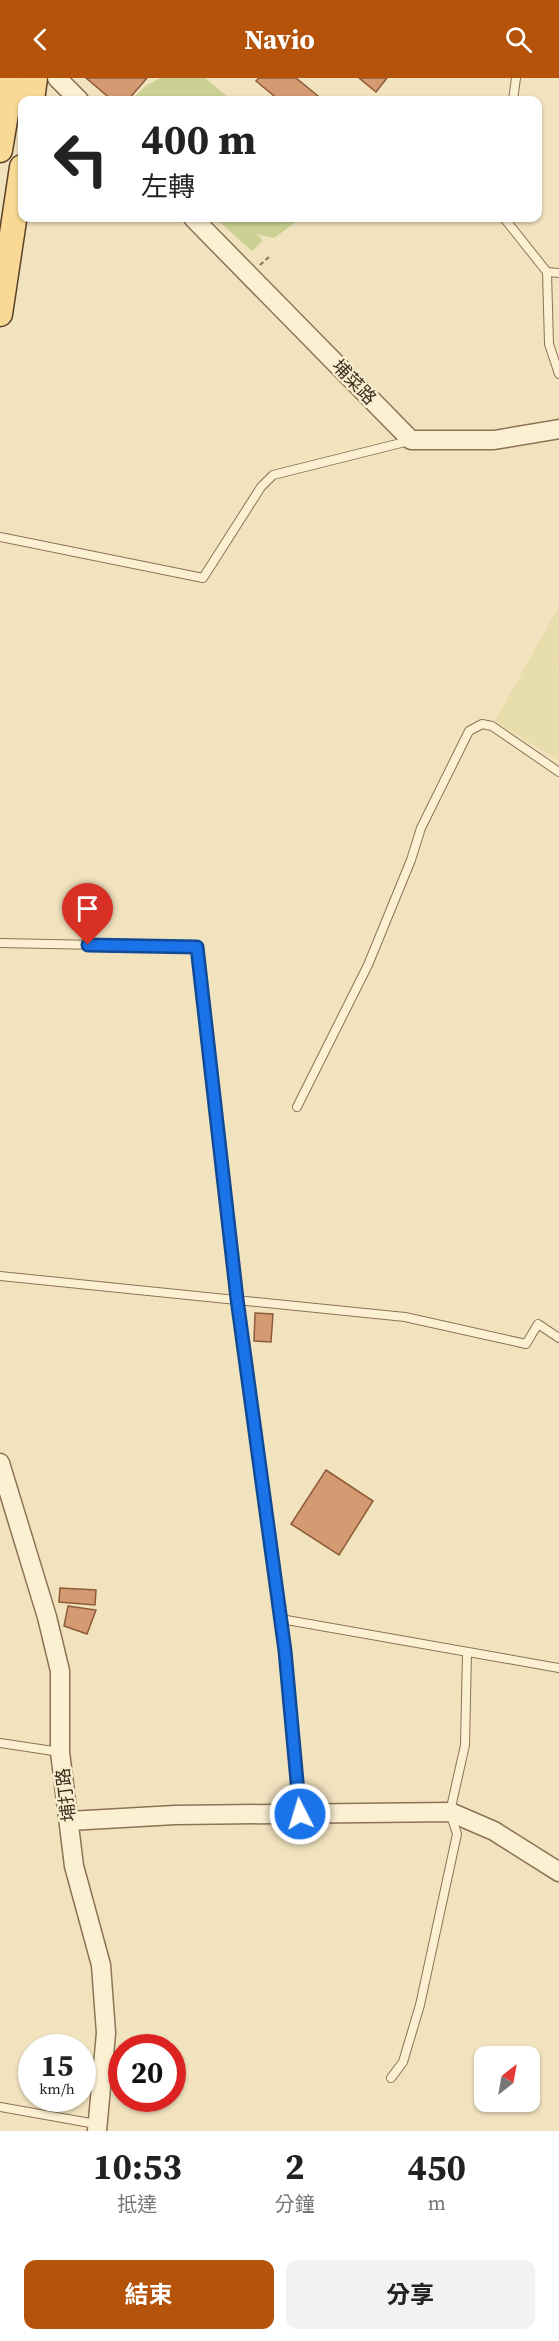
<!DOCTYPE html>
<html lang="zh-TW">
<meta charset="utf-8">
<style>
body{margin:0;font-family:"Source Serif 4","Noto Sans TC",serif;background:#f2f2f2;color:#222;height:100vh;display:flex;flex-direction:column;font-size:22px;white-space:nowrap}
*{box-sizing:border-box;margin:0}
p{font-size:20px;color:#767676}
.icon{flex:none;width:33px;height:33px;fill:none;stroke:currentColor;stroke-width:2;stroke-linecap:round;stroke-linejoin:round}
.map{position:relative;height:2053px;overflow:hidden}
.sheet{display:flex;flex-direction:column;background:#fff;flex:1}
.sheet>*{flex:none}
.banner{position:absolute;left:18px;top:18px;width:524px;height:126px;border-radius:12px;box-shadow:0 2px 4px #0004;background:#fff;color:#222;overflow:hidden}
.needle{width:39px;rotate:31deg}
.fabs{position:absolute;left:474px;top:1968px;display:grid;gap:12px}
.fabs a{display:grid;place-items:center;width:66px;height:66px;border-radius:12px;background:#fff;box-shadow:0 2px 4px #0004;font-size:30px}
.speed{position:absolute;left:18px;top:1956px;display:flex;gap:12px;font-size:30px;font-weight:700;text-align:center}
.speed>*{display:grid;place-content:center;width:78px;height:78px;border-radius:50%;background:#fff;box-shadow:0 2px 4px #0004;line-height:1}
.speed small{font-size:15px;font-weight:400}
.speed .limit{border:9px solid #d22;background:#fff;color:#111}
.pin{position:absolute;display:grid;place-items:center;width:51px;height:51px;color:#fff;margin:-62px -26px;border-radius:50% 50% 50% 0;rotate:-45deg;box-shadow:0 0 6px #0007}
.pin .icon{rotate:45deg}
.me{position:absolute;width:66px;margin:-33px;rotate:355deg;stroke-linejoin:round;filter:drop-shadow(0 0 4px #0008)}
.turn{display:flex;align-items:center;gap:21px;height:126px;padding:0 24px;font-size:27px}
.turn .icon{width:78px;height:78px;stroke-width:2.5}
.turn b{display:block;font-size:42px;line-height:51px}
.eta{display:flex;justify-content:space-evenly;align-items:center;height:102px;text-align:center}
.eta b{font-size:36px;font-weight:700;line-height:42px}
.cta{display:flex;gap:12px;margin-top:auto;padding:12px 24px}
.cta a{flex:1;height:69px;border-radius:12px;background:#b45309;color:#fff;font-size:24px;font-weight:700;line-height:69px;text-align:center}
.cta a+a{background:#f2f2f2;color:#222}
header{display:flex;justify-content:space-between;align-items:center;height:78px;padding:0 24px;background:#b45309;color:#fff;font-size:27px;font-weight:700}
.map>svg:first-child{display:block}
.farmland{fill:#e8deac}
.green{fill:#cad192}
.building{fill:#d49a71;stroke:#8e5b39;stroke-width:1.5}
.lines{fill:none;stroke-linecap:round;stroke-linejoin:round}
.service-casing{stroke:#8c7355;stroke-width:10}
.tertiary-casing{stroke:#8c7355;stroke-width:21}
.primary-casing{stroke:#59402a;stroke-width:27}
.path{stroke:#8c7355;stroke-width:2;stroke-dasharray:4.5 3;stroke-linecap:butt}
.service{stroke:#fcf0d3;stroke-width:8}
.tertiary{stroke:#fcf0d3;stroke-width:18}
.primary{stroke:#f9d993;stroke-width:24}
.route-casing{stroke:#114b97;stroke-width:15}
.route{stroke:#1a73e8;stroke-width:10}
.labels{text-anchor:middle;stroke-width:5;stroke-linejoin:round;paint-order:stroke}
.street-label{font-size:18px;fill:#3a2a1b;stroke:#f9edcf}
</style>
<header><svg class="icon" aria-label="back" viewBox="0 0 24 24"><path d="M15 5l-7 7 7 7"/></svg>Navio<svg class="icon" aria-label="search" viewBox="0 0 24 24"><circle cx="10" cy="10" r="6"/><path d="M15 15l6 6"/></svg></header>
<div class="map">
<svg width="559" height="2053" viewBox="0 0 559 2053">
<rect width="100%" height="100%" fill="#f2e3bf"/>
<polygon class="farmland" points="559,528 559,586 549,581 559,588 559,683 495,643"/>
<g class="green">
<polygon points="160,0 205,0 232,22 132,22 144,9"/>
<polygon points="215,140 299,140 292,147 274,160 256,156 263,162 252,173"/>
</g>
<g class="building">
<polygon points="86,0 147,0 128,22 112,22"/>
<polygon points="259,0 296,0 323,22 279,22 256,3"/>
<polygon points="359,0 387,0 376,14"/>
<polygon points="255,1235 273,1236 271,1264 254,1263"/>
<polygon points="326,1392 373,1423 339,1477 291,1446"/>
<polygon points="60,1510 96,1512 95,1527 59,1524"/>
<polygon points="68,1528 96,1532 87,1556 64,1548"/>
</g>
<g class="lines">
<defs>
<g id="service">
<polyline points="513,22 516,0"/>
<polyline points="504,140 547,194 549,266 559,296"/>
<polyline points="547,194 559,195"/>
<polyline points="0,459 203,500 261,409 273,397 409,363"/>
<polyline points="0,865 197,869 238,1221 285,1573 300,1735"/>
<polyline points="297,1029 368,887 411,782 421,750 469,653 482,646 492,648 559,694"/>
<polyline points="0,1198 405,1239 526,1266 538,1246 559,1260"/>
<polyline points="281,1541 559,1590"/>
<polyline points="0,1665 60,1674"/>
<polyline points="391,2000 403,1984 420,1927 457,1756 450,1734 465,1667 467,1574"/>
<polyline points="0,2029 96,2046"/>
</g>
<g id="tertiary">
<polyline points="57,0 79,22"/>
<polyline points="193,140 411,362 494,362 559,351"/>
<polyline points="0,1385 47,1539 60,1593 60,1674 74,1788 101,1887 106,1955 97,2053"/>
<polyline points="69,1743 175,1737 450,1734 494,1753 559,1794"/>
</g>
<g id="primary">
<polyline points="32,22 35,0"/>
<polyline points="0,72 12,0"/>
<polyline points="0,236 22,89"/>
</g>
</defs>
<use href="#service" class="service-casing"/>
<use href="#tertiary" class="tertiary-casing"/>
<use href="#primary" class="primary-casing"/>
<polyline class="path" points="260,187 269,179"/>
<use href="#service" class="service"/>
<use href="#tertiary" class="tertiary"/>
<use href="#primary" class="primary"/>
</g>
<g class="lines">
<defs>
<polyline id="route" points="88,867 197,869 237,1221 285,1573 300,1736"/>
</defs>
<use href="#route" class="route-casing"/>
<use href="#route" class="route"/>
</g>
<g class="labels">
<g class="street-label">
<text transform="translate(354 304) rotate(46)" y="6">埔菜路</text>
<text transform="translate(66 1717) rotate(-97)" y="6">埔打路</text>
</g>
</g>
</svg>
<div class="fabs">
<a><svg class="needle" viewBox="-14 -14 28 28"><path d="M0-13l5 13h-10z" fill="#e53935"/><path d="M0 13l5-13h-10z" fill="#767676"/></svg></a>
</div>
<div class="speed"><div>15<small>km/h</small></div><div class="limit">20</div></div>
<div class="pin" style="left:88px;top:867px;background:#d93025"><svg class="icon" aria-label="arrive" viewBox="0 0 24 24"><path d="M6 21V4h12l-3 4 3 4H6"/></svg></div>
<svg class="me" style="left:300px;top:1736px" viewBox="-20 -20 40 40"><circle r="17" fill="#1a73e8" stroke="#fff" stroke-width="3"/><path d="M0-11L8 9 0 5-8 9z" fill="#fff"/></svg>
<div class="banner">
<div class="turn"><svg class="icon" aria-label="left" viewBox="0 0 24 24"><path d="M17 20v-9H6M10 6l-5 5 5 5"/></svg><div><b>400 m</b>左轉</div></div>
</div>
</div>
<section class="sheet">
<div class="eta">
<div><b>10:53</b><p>抵達</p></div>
<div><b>2</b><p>分鐘</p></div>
<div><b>450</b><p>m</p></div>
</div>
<div class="cta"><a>結束</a><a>分享</a></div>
</section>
